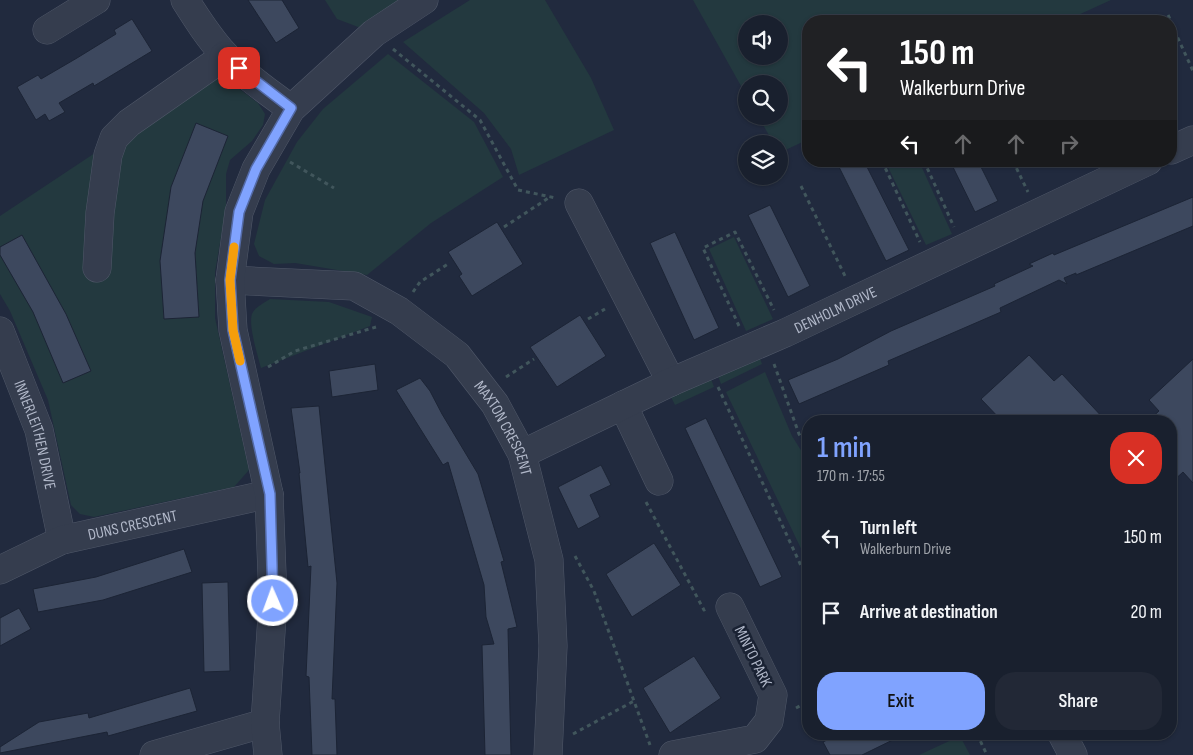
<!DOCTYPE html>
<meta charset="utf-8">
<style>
body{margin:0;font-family:"Sofia Sans Condensed",sans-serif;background:#222836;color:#f1f3f6;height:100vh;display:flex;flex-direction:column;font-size:19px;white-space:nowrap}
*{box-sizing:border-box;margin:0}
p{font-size:16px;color:#9fa3aa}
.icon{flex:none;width:28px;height:28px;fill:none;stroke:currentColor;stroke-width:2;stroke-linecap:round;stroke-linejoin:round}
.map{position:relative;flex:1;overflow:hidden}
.sheet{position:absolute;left:802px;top:415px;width:375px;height:325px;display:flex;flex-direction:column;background:#19202e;border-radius:20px;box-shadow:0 1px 4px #0004,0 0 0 1px #373e4a}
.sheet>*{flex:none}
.guide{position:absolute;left:802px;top:15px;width:375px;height:152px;border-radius:20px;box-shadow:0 1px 4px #0004,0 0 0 1px #373e4a;background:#202124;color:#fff;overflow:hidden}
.fabs{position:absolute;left:738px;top:15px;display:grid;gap:10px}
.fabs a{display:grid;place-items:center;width:50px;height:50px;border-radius:50%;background:#19202e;box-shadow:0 1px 4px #0004,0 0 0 1px #373e4a;font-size:25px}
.pin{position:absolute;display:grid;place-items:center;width:42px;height:42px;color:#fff;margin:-21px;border-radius:10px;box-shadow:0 2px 8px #0006}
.me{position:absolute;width:55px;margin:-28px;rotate:358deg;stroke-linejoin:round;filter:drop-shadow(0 0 4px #0008)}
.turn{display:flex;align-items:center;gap:18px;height:105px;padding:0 15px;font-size:22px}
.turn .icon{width:65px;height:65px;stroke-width:2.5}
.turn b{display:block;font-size:35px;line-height:42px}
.lanes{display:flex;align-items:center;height:48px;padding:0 15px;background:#0003;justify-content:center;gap:25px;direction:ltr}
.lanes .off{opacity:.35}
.round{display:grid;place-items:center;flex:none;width:52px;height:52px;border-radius:20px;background:#222836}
.overview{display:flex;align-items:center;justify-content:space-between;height:85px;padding:0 15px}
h1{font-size:30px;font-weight:600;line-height:38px;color:#80a3ff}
.primary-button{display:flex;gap:10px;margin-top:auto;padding:10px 15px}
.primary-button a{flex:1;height:58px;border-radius:20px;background:#80a3ff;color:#111;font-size:20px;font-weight:600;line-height:58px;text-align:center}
.primary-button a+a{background:#222836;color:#f1f3f6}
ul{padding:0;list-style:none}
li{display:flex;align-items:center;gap:15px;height:75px;padding:0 15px}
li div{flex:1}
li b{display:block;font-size:19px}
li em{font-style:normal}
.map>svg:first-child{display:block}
.green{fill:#23393f;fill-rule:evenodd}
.building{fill:#3d485e;stroke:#1c2435}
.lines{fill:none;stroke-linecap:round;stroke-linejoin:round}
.minor-casing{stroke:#505869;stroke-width:29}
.path{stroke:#41565c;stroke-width:3;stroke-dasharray:4 4;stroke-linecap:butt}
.minor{stroke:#353d4e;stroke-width:28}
.route-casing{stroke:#536aa6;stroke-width:12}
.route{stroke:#80a3ff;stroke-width:9}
.slow{stroke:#f59e0b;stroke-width:9}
.labels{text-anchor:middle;stroke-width:5;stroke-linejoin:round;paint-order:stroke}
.street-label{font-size:16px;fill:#b1b8c9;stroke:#1a2233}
</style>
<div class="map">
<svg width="1193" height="755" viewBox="0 0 1193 755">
<rect width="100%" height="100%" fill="#212a3e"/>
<g class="green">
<polygon points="325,0 424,0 374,33 337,19"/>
<polygon points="470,0 545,0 591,78 614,130 519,175 511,149 484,113 403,42"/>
<path d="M693 0H1111L1065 21H809V139L779 153V144H774L758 116H779V84H746V95ZM746 24H779V56H746Z"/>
<polygon points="388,54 474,122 503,177 431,223 367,275 295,263 274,264 259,256 254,244 265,200 297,142 323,109"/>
<polygon points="217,72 258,103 265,114 263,125 252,141 230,160 226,174 226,208 215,272 215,318 249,470 234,487 94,517 80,514 71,505 48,400 10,311 0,294 0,216"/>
<polygon points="885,161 919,161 952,234 926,245"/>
<polygon points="734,237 773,319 746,331 709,249"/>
<path d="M270 299 329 302 372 317 370 326 261 368C258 356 248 325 252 314 255 307 264 303 270 299Z"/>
<polygon points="759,356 762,364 721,384 718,376"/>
<polygon points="765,372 792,436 809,463 809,558 806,559 726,392"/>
<polygon points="711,379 714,387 675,405 671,397"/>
<polygon points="960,736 970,755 919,755"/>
</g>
<g class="building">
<polygon points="248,0 282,0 299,28 276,43"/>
<polygon points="132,19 152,51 94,86 93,83 59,103 65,112 49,121 45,114 36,120 17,87 38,75 41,79 77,58 116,34 114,30"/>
<polygon points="196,123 228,136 203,201 195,253 199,317 164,319 160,261 171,187"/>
<polygon points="836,161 864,161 909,250 886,261"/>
<polygon points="950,161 978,161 998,201 975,212"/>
<polygon points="1193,197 1193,226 1076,275 1076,273 1064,278 1067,284 1059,280 1000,308 1001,312 888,361 889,365 799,404 788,380 838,359 891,331 995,286 994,284 1033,266 1029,264 1053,253 1054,255"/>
<polygon points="770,205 810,286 788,297 748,215"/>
<polygon points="497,222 523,264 472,296 459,276 462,274 448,252"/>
<polygon points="675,232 719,328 694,340 650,243"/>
<polygon points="22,235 66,314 91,371 63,383 33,312 0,255 0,247"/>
<polygon points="580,315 606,356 557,387 530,347"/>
<polygon points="1029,355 1054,381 1062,374 1106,421 1002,421 981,399"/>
<polygon points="1193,359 1193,483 1183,472 1171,483 1171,421 1148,421 1159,411 1149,400"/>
<polygon points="375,364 378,390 332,397 329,371"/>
<polygon points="420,378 430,391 442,414 478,474 504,561 501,562 517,627 508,629 511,755 485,755 482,645 494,644 486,617 484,585 448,462 443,465 396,390"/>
<polygon points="319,406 337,583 332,699 335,699 337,755 312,755 309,677 306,676 311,566 308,567 299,473 300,473 291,408"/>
<polygon points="706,418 782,577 760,587 685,428"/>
<polygon points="601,465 611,485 590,495 600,517 578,529 558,487"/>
<polygon points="654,543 681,585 632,617 606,574"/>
<polygon points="184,549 192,572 103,600 38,612 33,589 96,577"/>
<polygon points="228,582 230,671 204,672 202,583"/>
<polygon points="19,608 31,629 0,646 0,618"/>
<polygon points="694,656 721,698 670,733 643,688"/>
<polygon points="190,688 197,711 108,736 107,732 0,753 0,747 39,722 88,713 89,718"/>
<polygon points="839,734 905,734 862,755 830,755 823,742"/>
</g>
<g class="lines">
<defs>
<g id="minor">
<path d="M185 0C197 19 209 38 224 54 243 75 269 92 291 109"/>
<polyline points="47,30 96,0"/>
<polyline points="1171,150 1193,140"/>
<polyline points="579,203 671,382"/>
<polyline points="97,268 100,213 108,155 114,138 129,123 225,56"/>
<path id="s1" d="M230 280 354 286 399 311 457 355 495 404 522 454 549 560 553 646 548 755"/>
<path id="s2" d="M0 331 39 430 62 540"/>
<polyline points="623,405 659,481"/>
<path id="s3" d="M522 454 671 382 785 333 1148 161"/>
<path id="s4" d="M0 570 62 540 269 494"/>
<polyline points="1062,734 1073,755"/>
<polyline points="154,755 265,723"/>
<polyline points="268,755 265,723 273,601 269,494 233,330 230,280 239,212 256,169 291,109 374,33 424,0"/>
<polyline points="673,755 755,739 769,721 773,695 730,607"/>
</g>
</defs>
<use href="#minor" class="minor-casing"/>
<g class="path">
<polyline points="1168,15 1171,21"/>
<polyline points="1171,23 1193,71"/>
<polyline points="393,49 480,120 518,190 556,198"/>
<polyline points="882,161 920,242"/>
<polyline points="924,161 954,227"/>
<polyline points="1013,161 1028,192"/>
<polyline points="290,162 334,188"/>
<polyline points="801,186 846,278"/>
<polyline points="504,227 550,197"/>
<polyline points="413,292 420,282 448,264"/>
<polyline points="588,319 605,309"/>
<polyline points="739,326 703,248 735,232 774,310"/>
<polyline points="774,364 799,434 809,450"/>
<polyline points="268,367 295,351 376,327"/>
<polyline points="506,377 534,359"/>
<polyline points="718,387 803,570 809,567"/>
<polyline points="646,502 704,610 706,609"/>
<polyline points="575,556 594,591 650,745"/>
<polyline points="796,708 809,701"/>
<polyline points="573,734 634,701"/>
<polyline points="977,734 987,755"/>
</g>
<use href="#minor" class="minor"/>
</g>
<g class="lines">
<defs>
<polyline id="route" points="239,68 291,108 256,169 239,212 230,280 233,330 270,494 273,601"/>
</defs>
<use href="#route" class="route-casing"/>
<use href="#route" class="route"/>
<polyline class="slow" points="234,247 230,280 233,330 240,361"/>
</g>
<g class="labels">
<g class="street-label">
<text dy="6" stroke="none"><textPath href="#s3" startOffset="345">DENHOLM DRIVE</textPath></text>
<text dy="6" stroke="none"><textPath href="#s1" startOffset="336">MAXTON CRESCENT</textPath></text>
<text dy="6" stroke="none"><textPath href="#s2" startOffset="110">INNERLEITHEN DRIVE</textPath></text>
<text dy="6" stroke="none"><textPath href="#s4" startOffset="141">DUNS CRESCENT</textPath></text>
<text transform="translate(754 656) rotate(64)" y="6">MINTO PARK</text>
</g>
</g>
</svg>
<div class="fabs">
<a><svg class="icon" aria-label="sound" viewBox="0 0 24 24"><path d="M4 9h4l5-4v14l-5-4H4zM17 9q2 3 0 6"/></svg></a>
<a><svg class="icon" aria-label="search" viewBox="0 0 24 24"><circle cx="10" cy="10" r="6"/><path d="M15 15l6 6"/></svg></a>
<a><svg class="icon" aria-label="layers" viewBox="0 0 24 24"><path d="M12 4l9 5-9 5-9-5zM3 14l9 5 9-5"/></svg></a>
</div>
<div class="pin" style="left:239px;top:68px;background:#d93025"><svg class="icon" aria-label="arrive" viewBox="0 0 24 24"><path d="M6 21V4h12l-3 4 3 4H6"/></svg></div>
<svg class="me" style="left:273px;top:601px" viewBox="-20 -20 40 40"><circle r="17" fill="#80a3ff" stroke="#fff" stroke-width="3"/><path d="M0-11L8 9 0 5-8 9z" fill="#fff"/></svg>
<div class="guide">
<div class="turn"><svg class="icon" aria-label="left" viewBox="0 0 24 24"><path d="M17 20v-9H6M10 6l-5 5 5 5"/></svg><div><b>150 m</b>Walkerburn Drive</div></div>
<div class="lanes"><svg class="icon" aria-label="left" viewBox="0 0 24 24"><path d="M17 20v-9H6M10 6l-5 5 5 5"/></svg><svg class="icon off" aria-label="ahead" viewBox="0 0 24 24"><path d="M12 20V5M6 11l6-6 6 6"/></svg><svg class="icon off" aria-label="ahead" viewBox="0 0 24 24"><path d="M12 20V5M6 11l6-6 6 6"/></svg><svg class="icon off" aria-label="right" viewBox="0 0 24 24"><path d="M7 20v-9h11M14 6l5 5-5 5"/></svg></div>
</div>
<section class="sheet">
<div class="overview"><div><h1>1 min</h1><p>170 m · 17:55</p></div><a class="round" style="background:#d93025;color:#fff"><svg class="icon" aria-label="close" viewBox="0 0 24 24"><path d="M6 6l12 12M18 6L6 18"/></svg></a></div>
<ul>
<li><svg class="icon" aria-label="left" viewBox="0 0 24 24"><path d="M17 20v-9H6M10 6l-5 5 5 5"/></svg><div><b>Turn left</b><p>Walkerburn Drive</p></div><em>150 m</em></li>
<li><svg class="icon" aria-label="arrive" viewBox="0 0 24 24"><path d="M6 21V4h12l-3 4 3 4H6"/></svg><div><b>Arrive at destination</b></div><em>20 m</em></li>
</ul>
<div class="primary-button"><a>Exit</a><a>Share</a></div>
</section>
</div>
